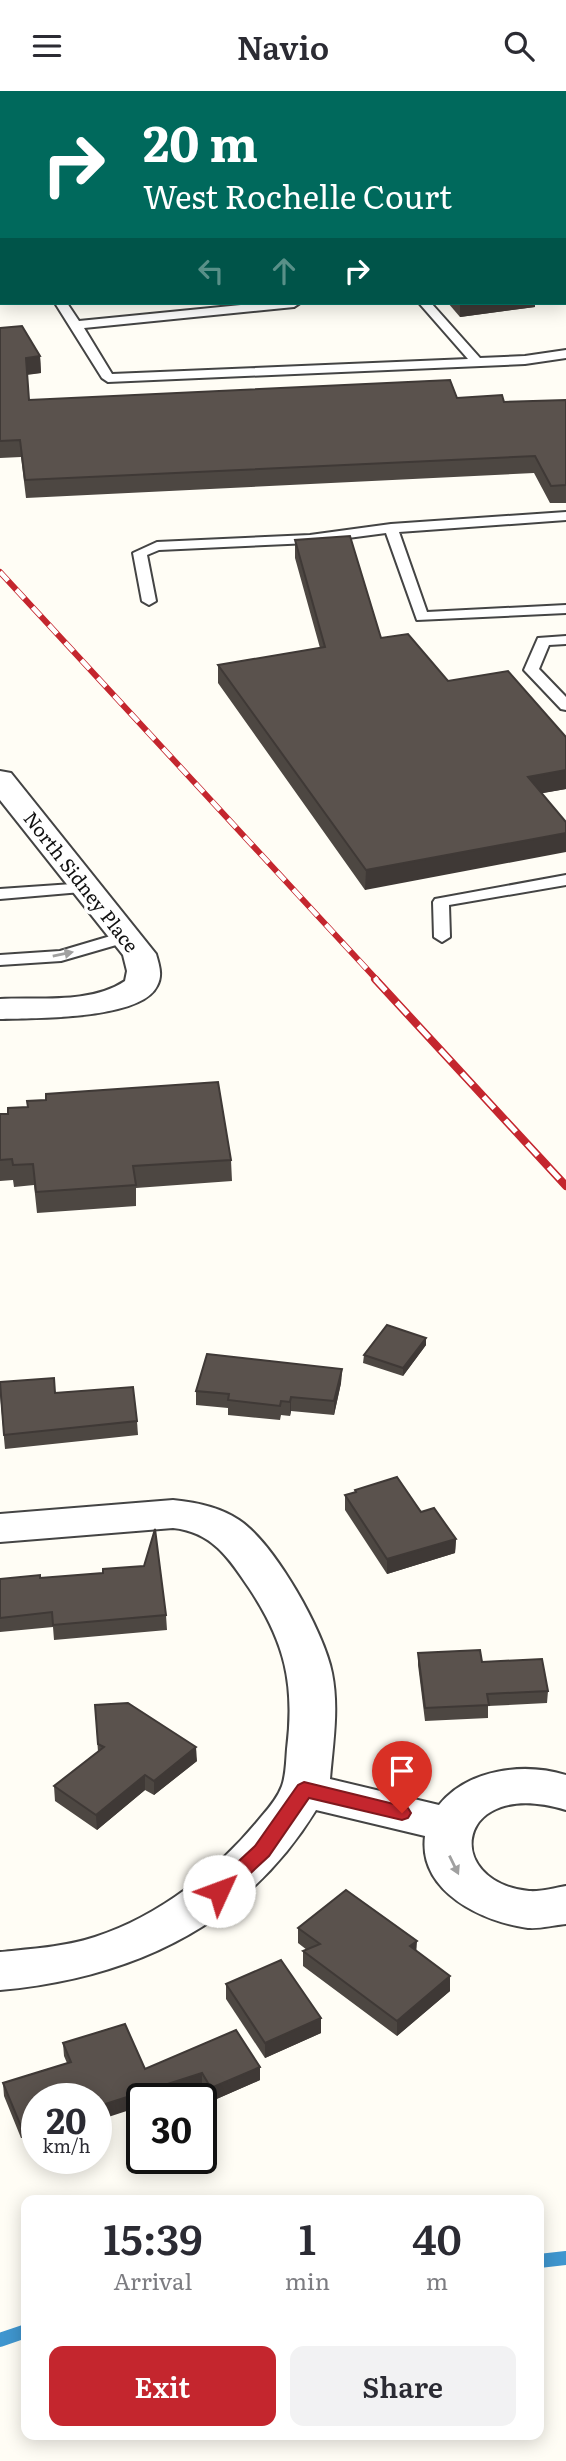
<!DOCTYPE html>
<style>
body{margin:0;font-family:Literata,serif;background:#f2f2f3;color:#2b2b33;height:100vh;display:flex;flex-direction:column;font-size:26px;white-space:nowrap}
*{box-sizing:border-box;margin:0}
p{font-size:23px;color:#7c7c81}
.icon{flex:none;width:38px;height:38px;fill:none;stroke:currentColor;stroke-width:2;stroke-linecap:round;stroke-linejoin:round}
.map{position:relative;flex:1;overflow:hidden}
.details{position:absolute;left:21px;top:2104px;width:523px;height:245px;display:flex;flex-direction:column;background:#fff;border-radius:14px;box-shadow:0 4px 18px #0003}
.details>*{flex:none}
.banner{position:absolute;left:0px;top:0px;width:567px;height:214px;box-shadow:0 4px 18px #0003;background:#00695c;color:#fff;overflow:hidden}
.speed{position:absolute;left:21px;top:1992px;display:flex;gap:14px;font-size:35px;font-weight:700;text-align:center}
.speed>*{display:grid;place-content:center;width:91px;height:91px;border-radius:50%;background:#fff;box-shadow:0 4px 18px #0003;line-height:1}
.speed small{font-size:18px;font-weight:400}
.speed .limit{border:4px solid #111;border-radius:10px;background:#fff;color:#111}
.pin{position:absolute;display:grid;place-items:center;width:60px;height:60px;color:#fff;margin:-72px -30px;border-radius:50% 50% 50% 0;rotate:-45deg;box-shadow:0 0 7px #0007}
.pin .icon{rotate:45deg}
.me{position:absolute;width:77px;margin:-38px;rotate:47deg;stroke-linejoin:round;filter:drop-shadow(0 0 5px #0008)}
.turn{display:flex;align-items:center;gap:24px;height:147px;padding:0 28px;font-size:32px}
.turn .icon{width:91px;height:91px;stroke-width:2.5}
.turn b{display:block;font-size:49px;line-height:60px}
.lanes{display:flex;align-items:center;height:66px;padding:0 28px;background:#0003;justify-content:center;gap:35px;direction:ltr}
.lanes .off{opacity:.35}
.eta{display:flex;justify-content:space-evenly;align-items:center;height:119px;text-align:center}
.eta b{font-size:42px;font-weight:600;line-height:49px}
.cta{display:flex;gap:14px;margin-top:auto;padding:14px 28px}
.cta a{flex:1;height:80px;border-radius:14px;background:#c4262e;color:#fff;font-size:28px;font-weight:600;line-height:80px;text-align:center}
.cta a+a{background:#f2f2f3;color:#2b2b33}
header{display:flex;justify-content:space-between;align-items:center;height:91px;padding:0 28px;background:#fff;font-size:32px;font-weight:600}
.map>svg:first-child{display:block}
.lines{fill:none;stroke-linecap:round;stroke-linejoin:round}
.stream{stroke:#3f96cf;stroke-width:14}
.service-casing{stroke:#444;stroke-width:4}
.minor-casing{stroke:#444;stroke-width:4}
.secondary-casing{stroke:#333;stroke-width:4}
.service{fill:#fff;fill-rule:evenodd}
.minor{fill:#fff;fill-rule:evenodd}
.secondary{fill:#fff6b0;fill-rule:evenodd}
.rail-far1-casing{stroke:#c4262e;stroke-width:6}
.rail-casing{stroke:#c4262e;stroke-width:8}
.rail-far1{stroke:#fff;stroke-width:4.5;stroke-dasharray:12;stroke-linecap:butt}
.rail{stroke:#fff;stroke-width:5;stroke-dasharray:16;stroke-linecap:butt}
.wall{fill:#4d4742}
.shaded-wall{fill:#3f3936}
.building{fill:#5a524d;stroke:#3f3936;stroke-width:2}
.oneway{fill:#a0a0a0}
.route{fill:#c4262e;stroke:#7f191e;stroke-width:2}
.labels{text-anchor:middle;stroke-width:7;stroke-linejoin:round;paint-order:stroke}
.street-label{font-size:19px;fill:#111;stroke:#fff}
</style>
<header><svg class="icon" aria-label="menu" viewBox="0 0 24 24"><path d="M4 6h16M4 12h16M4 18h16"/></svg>Navio<svg class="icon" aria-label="search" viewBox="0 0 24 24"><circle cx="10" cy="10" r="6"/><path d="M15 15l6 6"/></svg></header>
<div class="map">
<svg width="566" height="2370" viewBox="0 0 566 2370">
<rect width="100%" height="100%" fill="#fffdf5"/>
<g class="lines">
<g class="stream">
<polyline points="539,2170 566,2167"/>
<polyline points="0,2249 26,2240"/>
</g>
<defs>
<g id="service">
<polygon points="264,0 275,0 276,2 265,2"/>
<rect x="0" y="103" width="2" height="9"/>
<rect x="565" y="190" width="1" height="8"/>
<polygon points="55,212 67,212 79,230 261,212 300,212 294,216 84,237 112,283 468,268 419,212 431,212 480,267 525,265 566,259 566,267 525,273 108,291 102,287"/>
<polygon points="566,421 566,429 399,441 427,521 566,514 566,522 417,529 386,442 310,452 159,459 147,464 156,510 149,514 142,510 133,462 157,451 310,444 391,433"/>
<polygon points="566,545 566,553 549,554 539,578 566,606 566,619 561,618 524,579 538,547"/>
<polygon points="566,784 566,794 449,814 450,846 442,851 434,846 433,811 435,808"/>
<polygon points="87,792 93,794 95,797 93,800 0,808 0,798"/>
<polygon points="124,841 132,846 130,850 61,870 0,874 0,864 60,860"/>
</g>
<g id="minor">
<polygon points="566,69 566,82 565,82 565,69"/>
<path d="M0 680 11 682 156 863C159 874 163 884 157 895 141 929 33 927 0 928V908C39 906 91 913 125 890L127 880 123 864 0 709Z"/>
<path d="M173 1409C195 1411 220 1416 239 1429 274 1452 324 1540 332 1582 339 1617 333 1652 330 1688L439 1714C468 1678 524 1671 566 1684V1719C455 1685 441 1791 529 1800 540 1801 554 1797 566 1795V1833C554 1834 540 1838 528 1837 483 1831 418 1801 425 1745L316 1719C245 1835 132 1887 0 1899V1861C31 1858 64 1856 95 1846 160 1825 219 1778 261 1726 269 1717 278 1706 282 1695 286 1684 286 1670 287 1658 295 1593 285 1551 249 1497 229 1467 212 1441 173 1437L0 1451V1423Z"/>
</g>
<g id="secondary">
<polygon points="463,0 484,0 485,2 464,2"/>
<polygon points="509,0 530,0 531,2 510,2"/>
<rect x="565" y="37" width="1" height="13"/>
<polygon points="565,90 566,90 566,104 565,103"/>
</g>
</defs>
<use href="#service" class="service-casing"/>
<use href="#minor" class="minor-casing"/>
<use href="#secondary" class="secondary-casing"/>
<use href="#service" class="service"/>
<use href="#minor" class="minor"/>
<use href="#secondary" class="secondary"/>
<defs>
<polyline id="rail-far1" points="0,481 377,889"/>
<polyline id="rail" points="375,888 566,1095"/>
</defs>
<use href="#rail-far1" class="rail-far1-casing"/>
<use href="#rail" class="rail-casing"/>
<use href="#rail-far1" class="rail-far1"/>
<use href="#rail" class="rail"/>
</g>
<g class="wall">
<polygon points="448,212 535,212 535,216 460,226"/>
<polygon points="0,237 40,265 41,282 27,283 29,309 457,307 504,311 566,309 566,412 550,412 534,382 26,407 21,366 0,367"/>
<polygon points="295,449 381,547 448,590 566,646 566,698 542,702 365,799 218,592 218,574 320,557 295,467"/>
<polygon points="0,1023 8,1023 231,1069 232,1090 136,1097 136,1115 37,1122 34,1094 14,1096 13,1089 0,1090"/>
<polygon points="426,1247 426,1254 403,1285 363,1272 364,1264"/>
<polygon points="342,1278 341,1292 334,1324 291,1320 290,1325 281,1324 280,1329 228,1324 228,1317 196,1314 196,1300"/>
<polygon points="55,1302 137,1330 138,1344 5,1358 0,1303"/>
<polygon points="355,1399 421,1421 456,1448 455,1462 387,1483 345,1419 345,1404 355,1402"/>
<polygon points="40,1487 166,1524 167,1539 54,1549 53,1536 0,1541 0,1488"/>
<polygon points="418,1562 482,1571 548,1600 547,1612 488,1615 488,1627 425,1630 418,1574"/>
<polygon points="95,1614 197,1670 154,1704 145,1699 97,1739 55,1710 54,1695 98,1661"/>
<polygon points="298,1837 416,1860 450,1900 397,1945 303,1875 303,1860 307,1859 298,1852"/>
<polygon points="226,1893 321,1927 321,1942 265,1967 226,1908"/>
<polygon points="236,1939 260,1989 212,2010 202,1996 167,2007 96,2007 21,2047 4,2005 3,1992 67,1972 64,1965 63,1952 145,1978"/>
</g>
<g class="shaded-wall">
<polygon points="471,212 535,212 535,216 460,226 460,213"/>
<polygon points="40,265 41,282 27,284 26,267"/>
<polygon points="566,679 566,698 527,705 528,686"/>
<polygon points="566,742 566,761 365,799 366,779"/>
<polygon points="426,1247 426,1254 403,1285 403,1277"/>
<polygon points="342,1278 341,1292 334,1324 334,1310"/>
<polygon points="291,1306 291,1320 290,1325 290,1311"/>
<polygon points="456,1448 455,1462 387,1483 387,1468"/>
<polygon points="196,1656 197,1670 154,1704 154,1690"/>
<polygon points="145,1684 145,1699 97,1739 96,1724"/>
<polygon points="417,1850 416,1865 410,1855"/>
<polygon points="450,1885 450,1900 397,1945 397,1930"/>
<polygon points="321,1927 321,1942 265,1967 265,1952"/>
<polygon points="260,1976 260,1989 212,2010 211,1997"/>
<polygon points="202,1982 202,1996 167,2007 142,2007 142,2015 96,2030 96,2016"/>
<polygon points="37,2028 37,2041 21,2047 20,2033"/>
</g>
<g class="building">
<polygon points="200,0 259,0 261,2 202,2"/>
<polygon points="22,235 40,265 26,267 29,309 450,289 457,307 502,304 504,311 566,309 566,394 551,395 535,365 25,389 20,349 0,350 0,237"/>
<polygon points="350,445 381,547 408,543 448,590 508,580 566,646 566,679 528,686 566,731 566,742 366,779 218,574 325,556 295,449"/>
<polygon points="218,991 231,1069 133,1075 136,1094 36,1101 33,1073 13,1074 12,1068 0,1069 0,1023 8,1023 8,1017 28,1016 27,1010 46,1009 46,1003"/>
<polygon points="387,1234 426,1247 403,1277 364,1264"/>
<polygon points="207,1263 342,1278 334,1310 291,1306 290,1311 281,1310 280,1315 228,1309 229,1303 196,1300"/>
<polygon points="54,1287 55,1302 133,1296 137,1330 4,1344 0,1291"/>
<polygon points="397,1386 421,1421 434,1417 456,1448 387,1468 345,1404 356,1401 355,1399"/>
<polygon points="155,1438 166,1524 53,1534 52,1521 0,1527 0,1488 40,1484 40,1487 103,1482 103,1478 144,1475"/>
<polygon points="480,1559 482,1571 542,1568 548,1600 487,1603 489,1614 425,1617 418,1562"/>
<polygon points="128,1612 196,1656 154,1690 145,1684 96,1724 54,1695 104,1656 98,1653 95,1614"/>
<polygon points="346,1799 417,1850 410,1855 450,1885 397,1930 303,1860 320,1853 298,1837"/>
<polygon points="281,1869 321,1927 265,1952 226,1893"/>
<polygon points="125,1933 145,1978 236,1939 260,1976 211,1997 202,1982 96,2016 96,2007 37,2007 37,2028 20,2033 3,1992 71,1971 63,1952"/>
</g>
<defs><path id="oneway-solid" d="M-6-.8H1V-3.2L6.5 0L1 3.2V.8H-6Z" transform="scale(1.75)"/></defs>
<g class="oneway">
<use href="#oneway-solid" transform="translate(63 863) rotate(-12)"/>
<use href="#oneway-solid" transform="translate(454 1774) rotate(64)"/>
</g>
<polygon class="route" points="304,1691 402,1715 408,1717 411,1722 408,1727 402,1729 309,1707 269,1765 226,1805 219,1807 212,1805 209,1800 212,1795 255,1755 298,1694"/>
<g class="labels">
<g class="street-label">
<text transform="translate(81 791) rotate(52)" y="7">North Sidney Place</text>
</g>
</g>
</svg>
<div class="speed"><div>20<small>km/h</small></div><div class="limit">30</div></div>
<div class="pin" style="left:402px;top:1722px;background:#d93025"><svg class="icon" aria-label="arrive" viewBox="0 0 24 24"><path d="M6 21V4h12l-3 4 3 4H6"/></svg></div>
<svg class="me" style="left:219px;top:1800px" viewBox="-20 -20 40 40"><circle r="19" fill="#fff"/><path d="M0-13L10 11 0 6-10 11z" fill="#c4262e"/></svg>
<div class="banner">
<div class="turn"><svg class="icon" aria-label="right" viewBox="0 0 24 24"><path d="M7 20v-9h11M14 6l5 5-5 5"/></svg><div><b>20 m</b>West Rochelle Court</div></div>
<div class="lanes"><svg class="icon off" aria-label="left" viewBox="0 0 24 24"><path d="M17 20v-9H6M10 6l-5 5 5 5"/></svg><svg class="icon off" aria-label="ahead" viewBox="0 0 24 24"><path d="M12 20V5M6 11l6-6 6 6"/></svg><svg class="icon" aria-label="right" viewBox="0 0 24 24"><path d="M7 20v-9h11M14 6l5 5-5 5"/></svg></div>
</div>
<section class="details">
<div class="eta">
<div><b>15:39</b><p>Arrival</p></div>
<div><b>1</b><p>min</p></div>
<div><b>40</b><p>m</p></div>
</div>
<div class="cta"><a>Exit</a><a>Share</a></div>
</section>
</div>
